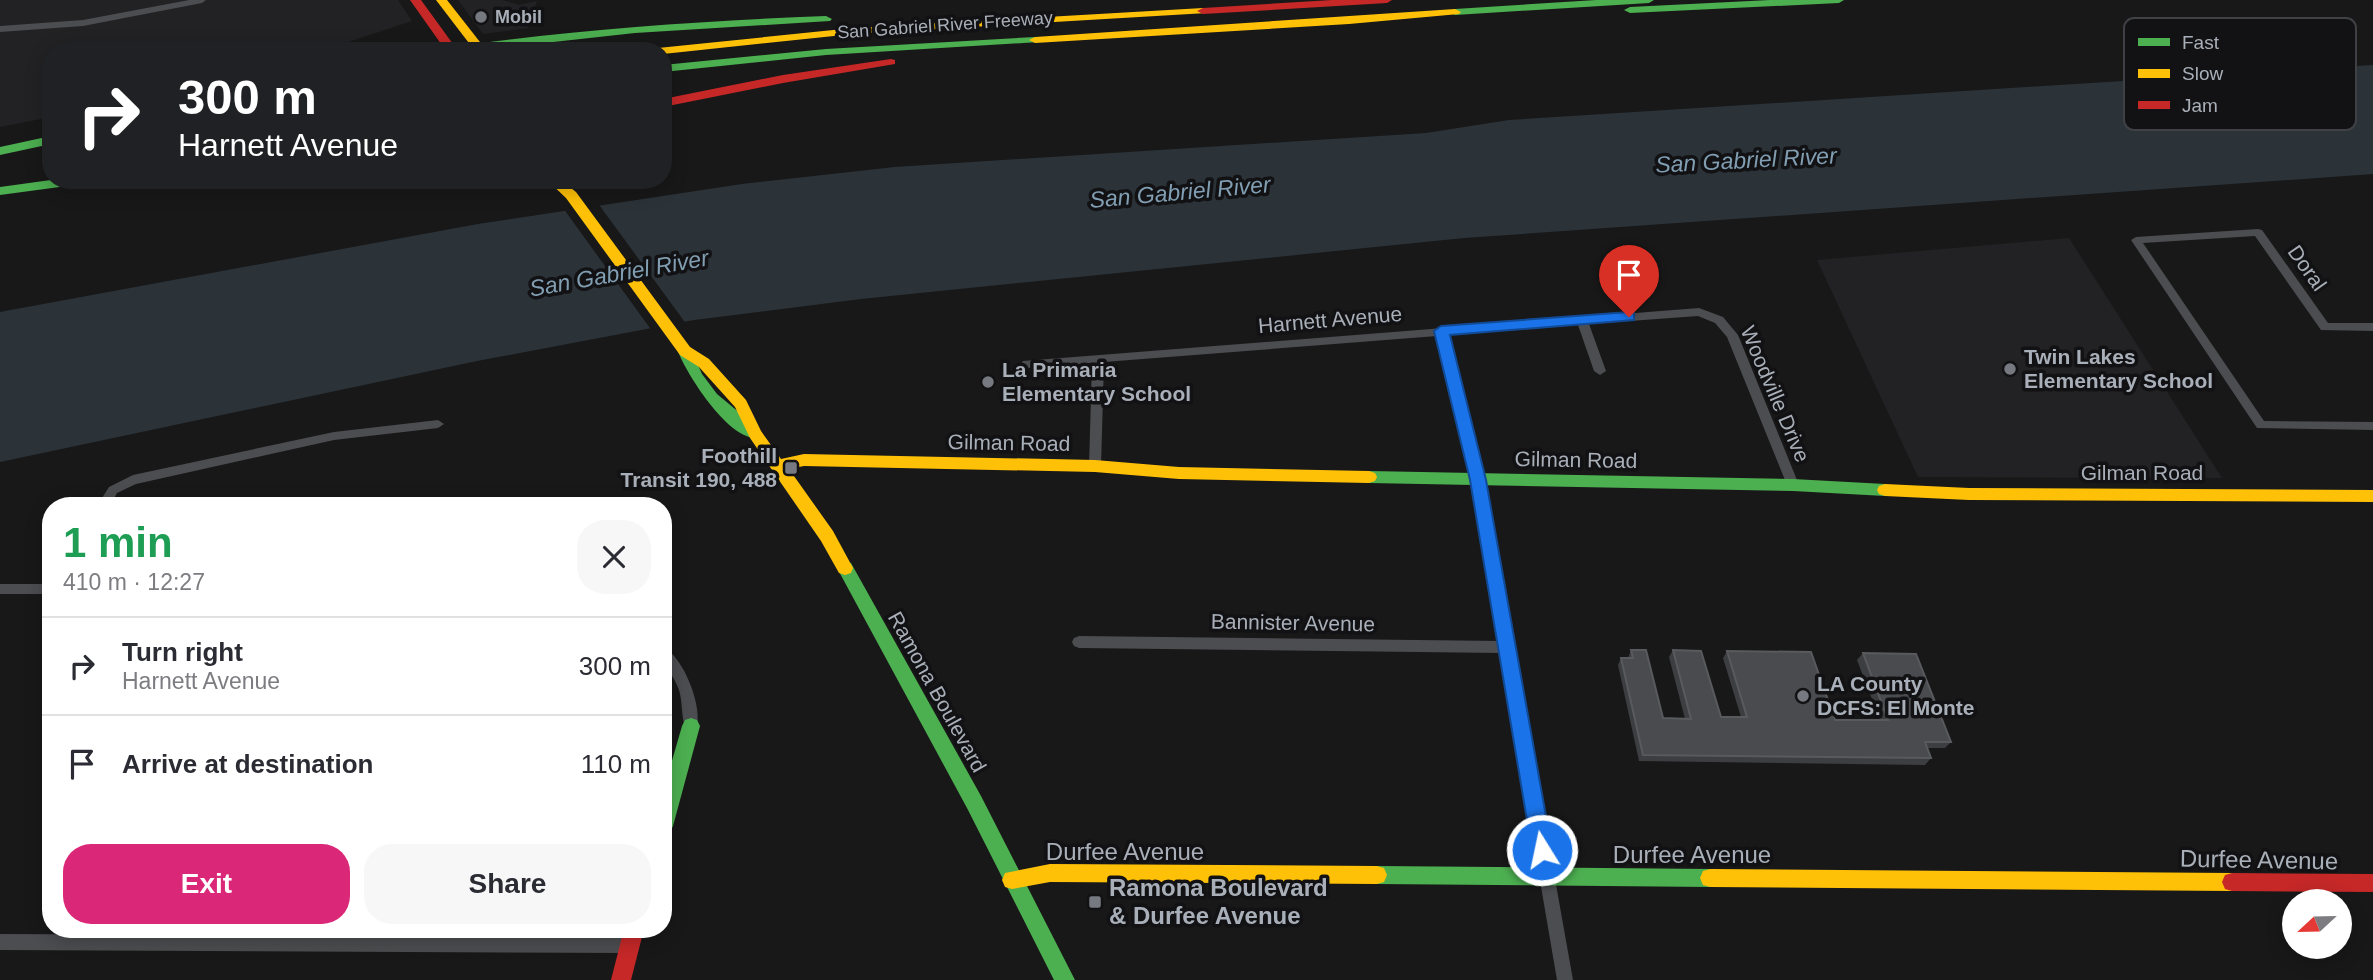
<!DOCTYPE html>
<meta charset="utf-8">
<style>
body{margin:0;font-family:Arial,sans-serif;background:#f7f7f7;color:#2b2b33;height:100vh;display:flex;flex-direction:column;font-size:26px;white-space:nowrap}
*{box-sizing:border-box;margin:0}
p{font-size:23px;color:#7c7c81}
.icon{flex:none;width:38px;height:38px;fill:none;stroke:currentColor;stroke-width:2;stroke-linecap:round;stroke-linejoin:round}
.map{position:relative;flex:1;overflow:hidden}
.details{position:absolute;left:42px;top:497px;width:630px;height:441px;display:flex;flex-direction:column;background:#fff;border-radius:28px;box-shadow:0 4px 18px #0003}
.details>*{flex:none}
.top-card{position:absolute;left:42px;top:42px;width:630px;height:147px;border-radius:28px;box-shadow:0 4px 18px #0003;background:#202124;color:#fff;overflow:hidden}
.needle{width:46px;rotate:248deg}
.fabs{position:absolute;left:2282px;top:889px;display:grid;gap:14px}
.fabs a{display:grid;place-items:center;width:70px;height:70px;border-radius:50%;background:#fff;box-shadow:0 4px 18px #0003;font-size:35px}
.pin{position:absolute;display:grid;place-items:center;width:60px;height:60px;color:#fff;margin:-72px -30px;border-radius:50% 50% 50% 0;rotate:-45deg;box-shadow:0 0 7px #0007}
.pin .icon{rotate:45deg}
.me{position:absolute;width:77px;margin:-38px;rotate:350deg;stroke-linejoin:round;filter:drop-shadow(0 0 5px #0008)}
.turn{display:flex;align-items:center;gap:24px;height:147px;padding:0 21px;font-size:32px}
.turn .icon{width:91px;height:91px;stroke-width:2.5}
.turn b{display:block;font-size:49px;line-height:60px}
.round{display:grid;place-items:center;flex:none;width:74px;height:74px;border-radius:28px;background:#f7f7f7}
.overview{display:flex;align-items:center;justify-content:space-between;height:119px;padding:0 21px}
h1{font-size:42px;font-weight:600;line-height:52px;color:#1e9e55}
.button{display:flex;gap:14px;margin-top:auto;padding:14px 21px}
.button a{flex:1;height:80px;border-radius:28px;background:#db2777;color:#fff;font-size:28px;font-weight:600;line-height:80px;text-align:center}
.button a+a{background:#f7f7f7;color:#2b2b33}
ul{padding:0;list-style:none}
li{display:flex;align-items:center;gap:21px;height:98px;padding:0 21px;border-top:2px solid #e1e1e2}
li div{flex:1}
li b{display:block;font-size:26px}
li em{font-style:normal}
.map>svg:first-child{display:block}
.built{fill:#222225}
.water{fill:#2b3339}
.pier{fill:#181818}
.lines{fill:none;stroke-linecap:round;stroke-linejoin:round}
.street{fill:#4c4d50;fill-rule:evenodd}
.fast{fill:#4caf50;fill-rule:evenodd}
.slow{fill:#ffc107;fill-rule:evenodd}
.jam{fill:#c62828;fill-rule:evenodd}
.wall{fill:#3d3e41}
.building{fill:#494b4e;stroke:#585a5e;stroke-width:2}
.route{fill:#1a73e8;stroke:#114b97;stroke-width:2}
.poi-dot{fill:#767a80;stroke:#121214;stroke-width:2.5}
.labels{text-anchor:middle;stroke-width:7;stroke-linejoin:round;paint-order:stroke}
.far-poi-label{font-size:18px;font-weight:bold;fill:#a9afb8;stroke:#121214;text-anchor:start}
.far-street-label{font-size:18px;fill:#a9afb8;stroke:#121214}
.street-label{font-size:21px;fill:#a9afb8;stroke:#121214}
.poi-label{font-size:21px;font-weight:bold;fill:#a9afb8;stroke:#121214;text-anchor:start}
.water-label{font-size:23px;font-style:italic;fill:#819eb2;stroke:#121214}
.near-street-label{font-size:24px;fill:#a9afb8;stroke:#121214}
.near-poi-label{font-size:24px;font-weight:bold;fill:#a9afb8;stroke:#121214;text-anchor:start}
.key{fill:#121214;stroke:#3f4145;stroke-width:2}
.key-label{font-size:19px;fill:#a9afb8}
</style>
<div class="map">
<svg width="2373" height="980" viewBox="0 0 2373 980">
<rect width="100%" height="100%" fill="#181818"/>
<g class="built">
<polygon points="0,0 398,0 412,21 321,51 51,51 51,117 0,127"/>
<polygon points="458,0 502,0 519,5 537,1 528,28 483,34"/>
<polygon points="2069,238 2222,478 1918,477 1817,260"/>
</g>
<polygon class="water" points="2373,65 2373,174 1464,238 861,299 694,320 477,361 0,462 0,312 478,224 742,184 895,167 1426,133 1509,120"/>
<polygon class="pier" points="597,202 687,325 652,331 563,208"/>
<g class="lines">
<g class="street">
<polygon points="189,0 206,0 202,3 83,26 0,32 0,26 83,20"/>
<polygon points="2258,229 2262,230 2328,323 2373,323 2373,331 2321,330 2255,236 2143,243 2264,421 2373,422 2373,430 2257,428 2131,240 2136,237"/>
<polygon points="1699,308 1723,317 1738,335 1799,485 1797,488 1789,488 1787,485 1727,337 1715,323 1698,316 1589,324 1606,371 1600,375 1594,371 1578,325 1448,335 1484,480 1573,980 1557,980 1501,653 1079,648 1074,646 1072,642 1074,638 1079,636 1499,641 1472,480 1437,336 1104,362 1101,466 1095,471 1089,466 1092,363 1027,368 1023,367 1021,364 1023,361"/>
<polygon points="438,420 444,424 438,428 334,440 136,484 117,493 110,506 97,506 109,487 133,475 334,432"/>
<rect x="0" y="584" width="51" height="10"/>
<path d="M663 647C684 657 704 709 696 730L691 732 686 730C681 718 683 703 679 690 672 670 663 671 663 647Z"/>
<polygon points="0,934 630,937 636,939 638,945 636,951 630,953 0,950"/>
</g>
<g class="fast">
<polygon points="1596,0 1654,0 1649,3 1455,15 1449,12 1455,9"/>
<polygon points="1770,0 1844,0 1839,3 1630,13 1624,10 1630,7"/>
<path d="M826 16 832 19 830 21 635 33 471 51H439L445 48C572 30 698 21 826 16Z"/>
<polygon points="1035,37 1041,40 1039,42 826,55 663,72 663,65 826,49"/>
<polygon points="51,136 51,144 0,155 0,147"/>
<polygon points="51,180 88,180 82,184 0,195 0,187"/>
<path d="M685 346 690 347 702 374 717 394 759 429 762 433 759 437C732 445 686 374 678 351Z"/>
<polygon points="1369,471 1793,479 1885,484 1891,486 1893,490 1891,494 1885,496 1793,491 1369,483 1363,481 1361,477 1363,473"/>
<polygon points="845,561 851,563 981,796 1075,980 1054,980 967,808 837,568 839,563"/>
<polygon points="691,718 697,720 700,726 673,826 670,832 663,835 663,792 682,726 685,720"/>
<polygon points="1377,866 1710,869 1717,871 1720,878 1717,885 1710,887 1377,884 1370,882 1367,875 1370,868"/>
</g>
<g class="slow">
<polygon points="436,0 447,0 487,51 475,51"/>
<polygon points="1203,8 1209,11 1207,13 853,34 663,54 663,51 652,51 658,48 853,28"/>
<polygon points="1455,9 1461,12 1459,14 1349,24 1035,43 1029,40 1035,37"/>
<polygon points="547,180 561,180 576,192 690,347 709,359 746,400 761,431 781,459 804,454 1095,460 1179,467 1369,471 1375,473 1377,477 1375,481 1369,483 1179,479 1095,472 804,466 789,469 833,531 853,568 851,573 845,575 839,573 821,541 750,438 735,407 699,367 680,355 566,198"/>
<polygon points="1885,484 1969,488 2373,490 2373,502 1969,500 1885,496 1879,494 1877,490 1879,486"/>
<polygon points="1050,864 1377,866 1384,868 1387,875 1384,882 1377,884 1050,882 1012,889 1005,887 1002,880 1005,873"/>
<polygon points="1710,869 2232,873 2239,875 2242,882 2239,889 2232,891 1710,887 1703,885 1700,878 1703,871"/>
</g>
<g class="jam">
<polygon points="410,0 421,0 458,51 446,51"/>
<polygon points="1332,0 1392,0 1387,3 1203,14 1197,11 1203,8"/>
<polygon points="891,59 895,60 895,64 783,83 663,107 663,99 783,75"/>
<polygon points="2232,873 2373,874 2373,892 2232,891 2225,889 2222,882 2225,875"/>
<polygon points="624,929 644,929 631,980 611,980"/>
</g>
</g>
<polygon class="wall" points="1631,650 1663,718 1685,719 1669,657 1673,650 1721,717 1741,717 1723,658 1727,651 1835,720 1880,720 1857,660 1863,653 1951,742 1945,748 1927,748 1931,758 1925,765 1639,761 1618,665 1621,658 1628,658"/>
<polygon class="building" points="1631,650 1646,650 1663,718 1691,719 1673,650 1701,651 1721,717 1747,717 1727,651 1811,652 1835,720 1888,720 1863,653 1916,654 1951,742 1925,742 1931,758 1643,755 1621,658 1633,658"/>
<polygon class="route" points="1629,312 1634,313 1634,320 1450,335 1486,480 1552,850 1549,857 1542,859 1535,857 1532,850 1470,480 1434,331 1441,326"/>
<g class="poi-dot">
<circle cx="481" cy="17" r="7"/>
<circle cx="2010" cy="369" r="7"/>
<circle cx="988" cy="382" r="7"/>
<rect x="784" y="461" width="14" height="14" rx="3.5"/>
<circle cx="1803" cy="696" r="7"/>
<rect x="1088" y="895" width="14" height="14" rx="3.5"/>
</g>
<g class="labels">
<g class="far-poi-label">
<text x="495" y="23">Mobil</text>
</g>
<g class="far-street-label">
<text transform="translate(945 25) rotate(-4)" y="6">San Gabriel River Freeway</text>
</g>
<g class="street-label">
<text transform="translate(2307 268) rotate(55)" y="7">Doral</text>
<text transform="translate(1330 320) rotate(-5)" y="7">Harnett Avenue</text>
<text transform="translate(1775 394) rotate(67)" y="7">Woodville Drive</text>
<text transform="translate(1009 443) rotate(1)" y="7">Gilman Road</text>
<text transform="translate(1576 460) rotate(1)" y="7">Gilman Road</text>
<text x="2142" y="480">Gilman Road</text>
<text transform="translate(1293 623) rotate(1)" y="7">Bannister Avenue</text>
<text transform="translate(937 692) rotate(61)" y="7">Ramona Boulevard</text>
</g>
<g class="poi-label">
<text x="2024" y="364">Twin Lakes<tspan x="2024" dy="24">Elementary School</tspan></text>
<text x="1002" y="377">La Primaria<tspan x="1002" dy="24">Elementary School</tspan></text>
<text x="777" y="463" text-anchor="end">Foothill<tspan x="777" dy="24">Transit 190, 488</tspan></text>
<text x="1817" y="691">LA County<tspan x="1817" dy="24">DCFS: El Monte</tspan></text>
</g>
<g class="water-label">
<text transform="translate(1746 160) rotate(-3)" y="8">San Gabriel River</text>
<text transform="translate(1180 192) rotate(-5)" y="8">San Gabriel River</text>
<text transform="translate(619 273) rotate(-10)" y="8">San Gabriel River</text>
</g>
<g class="near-street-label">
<text x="1125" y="860">Durfee Avenue</text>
<text x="1692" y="863">Durfee Avenue</text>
<text transform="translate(2259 860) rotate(1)" y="8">Durfee Avenue</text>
</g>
<g class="near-poi-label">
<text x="1109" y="896">Ramona Boulevard<tspan x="1109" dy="28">&amp; Durfee Avenue</tspan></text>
</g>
</g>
<rect x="2124" y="18" width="232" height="112" rx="10" class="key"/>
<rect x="2138" y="38" width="32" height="8" fill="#4caf50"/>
<rect x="2138" y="69" width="32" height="9" fill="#ffc107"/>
<rect x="2138" y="101" width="32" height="8" fill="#c62828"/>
<g class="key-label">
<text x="2182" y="49">Fast</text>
<text x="2182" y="80">Slow</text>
<text x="2182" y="112">Jam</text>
</g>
</svg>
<div class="fabs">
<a><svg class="needle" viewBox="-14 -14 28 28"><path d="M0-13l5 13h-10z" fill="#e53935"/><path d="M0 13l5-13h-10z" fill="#7c7c81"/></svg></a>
</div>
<div class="pin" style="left:1629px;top:317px;background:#d93025"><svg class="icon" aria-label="arrive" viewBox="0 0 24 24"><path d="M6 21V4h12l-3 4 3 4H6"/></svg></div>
<svg class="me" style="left:1542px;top:850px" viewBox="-20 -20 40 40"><circle r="17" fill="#1a73e8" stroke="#fff" stroke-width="3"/><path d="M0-11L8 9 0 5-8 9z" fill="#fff"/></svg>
<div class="top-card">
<div class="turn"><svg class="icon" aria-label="right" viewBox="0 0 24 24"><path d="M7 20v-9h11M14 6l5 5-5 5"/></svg><div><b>300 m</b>Harnett Avenue</div></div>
</div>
<section class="details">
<div class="overview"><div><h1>1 min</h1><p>410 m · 12:27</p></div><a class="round"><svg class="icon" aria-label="close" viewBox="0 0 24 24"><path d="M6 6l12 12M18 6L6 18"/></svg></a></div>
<ul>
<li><svg class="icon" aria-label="right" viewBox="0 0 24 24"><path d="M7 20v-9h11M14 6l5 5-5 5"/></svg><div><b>Turn right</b><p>Harnett Avenue</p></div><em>300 m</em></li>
<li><svg class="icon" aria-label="arrive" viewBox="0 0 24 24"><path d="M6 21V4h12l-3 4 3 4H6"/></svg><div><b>Arrive at destination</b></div><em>110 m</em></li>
</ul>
<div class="button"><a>Exit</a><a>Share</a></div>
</section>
</div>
